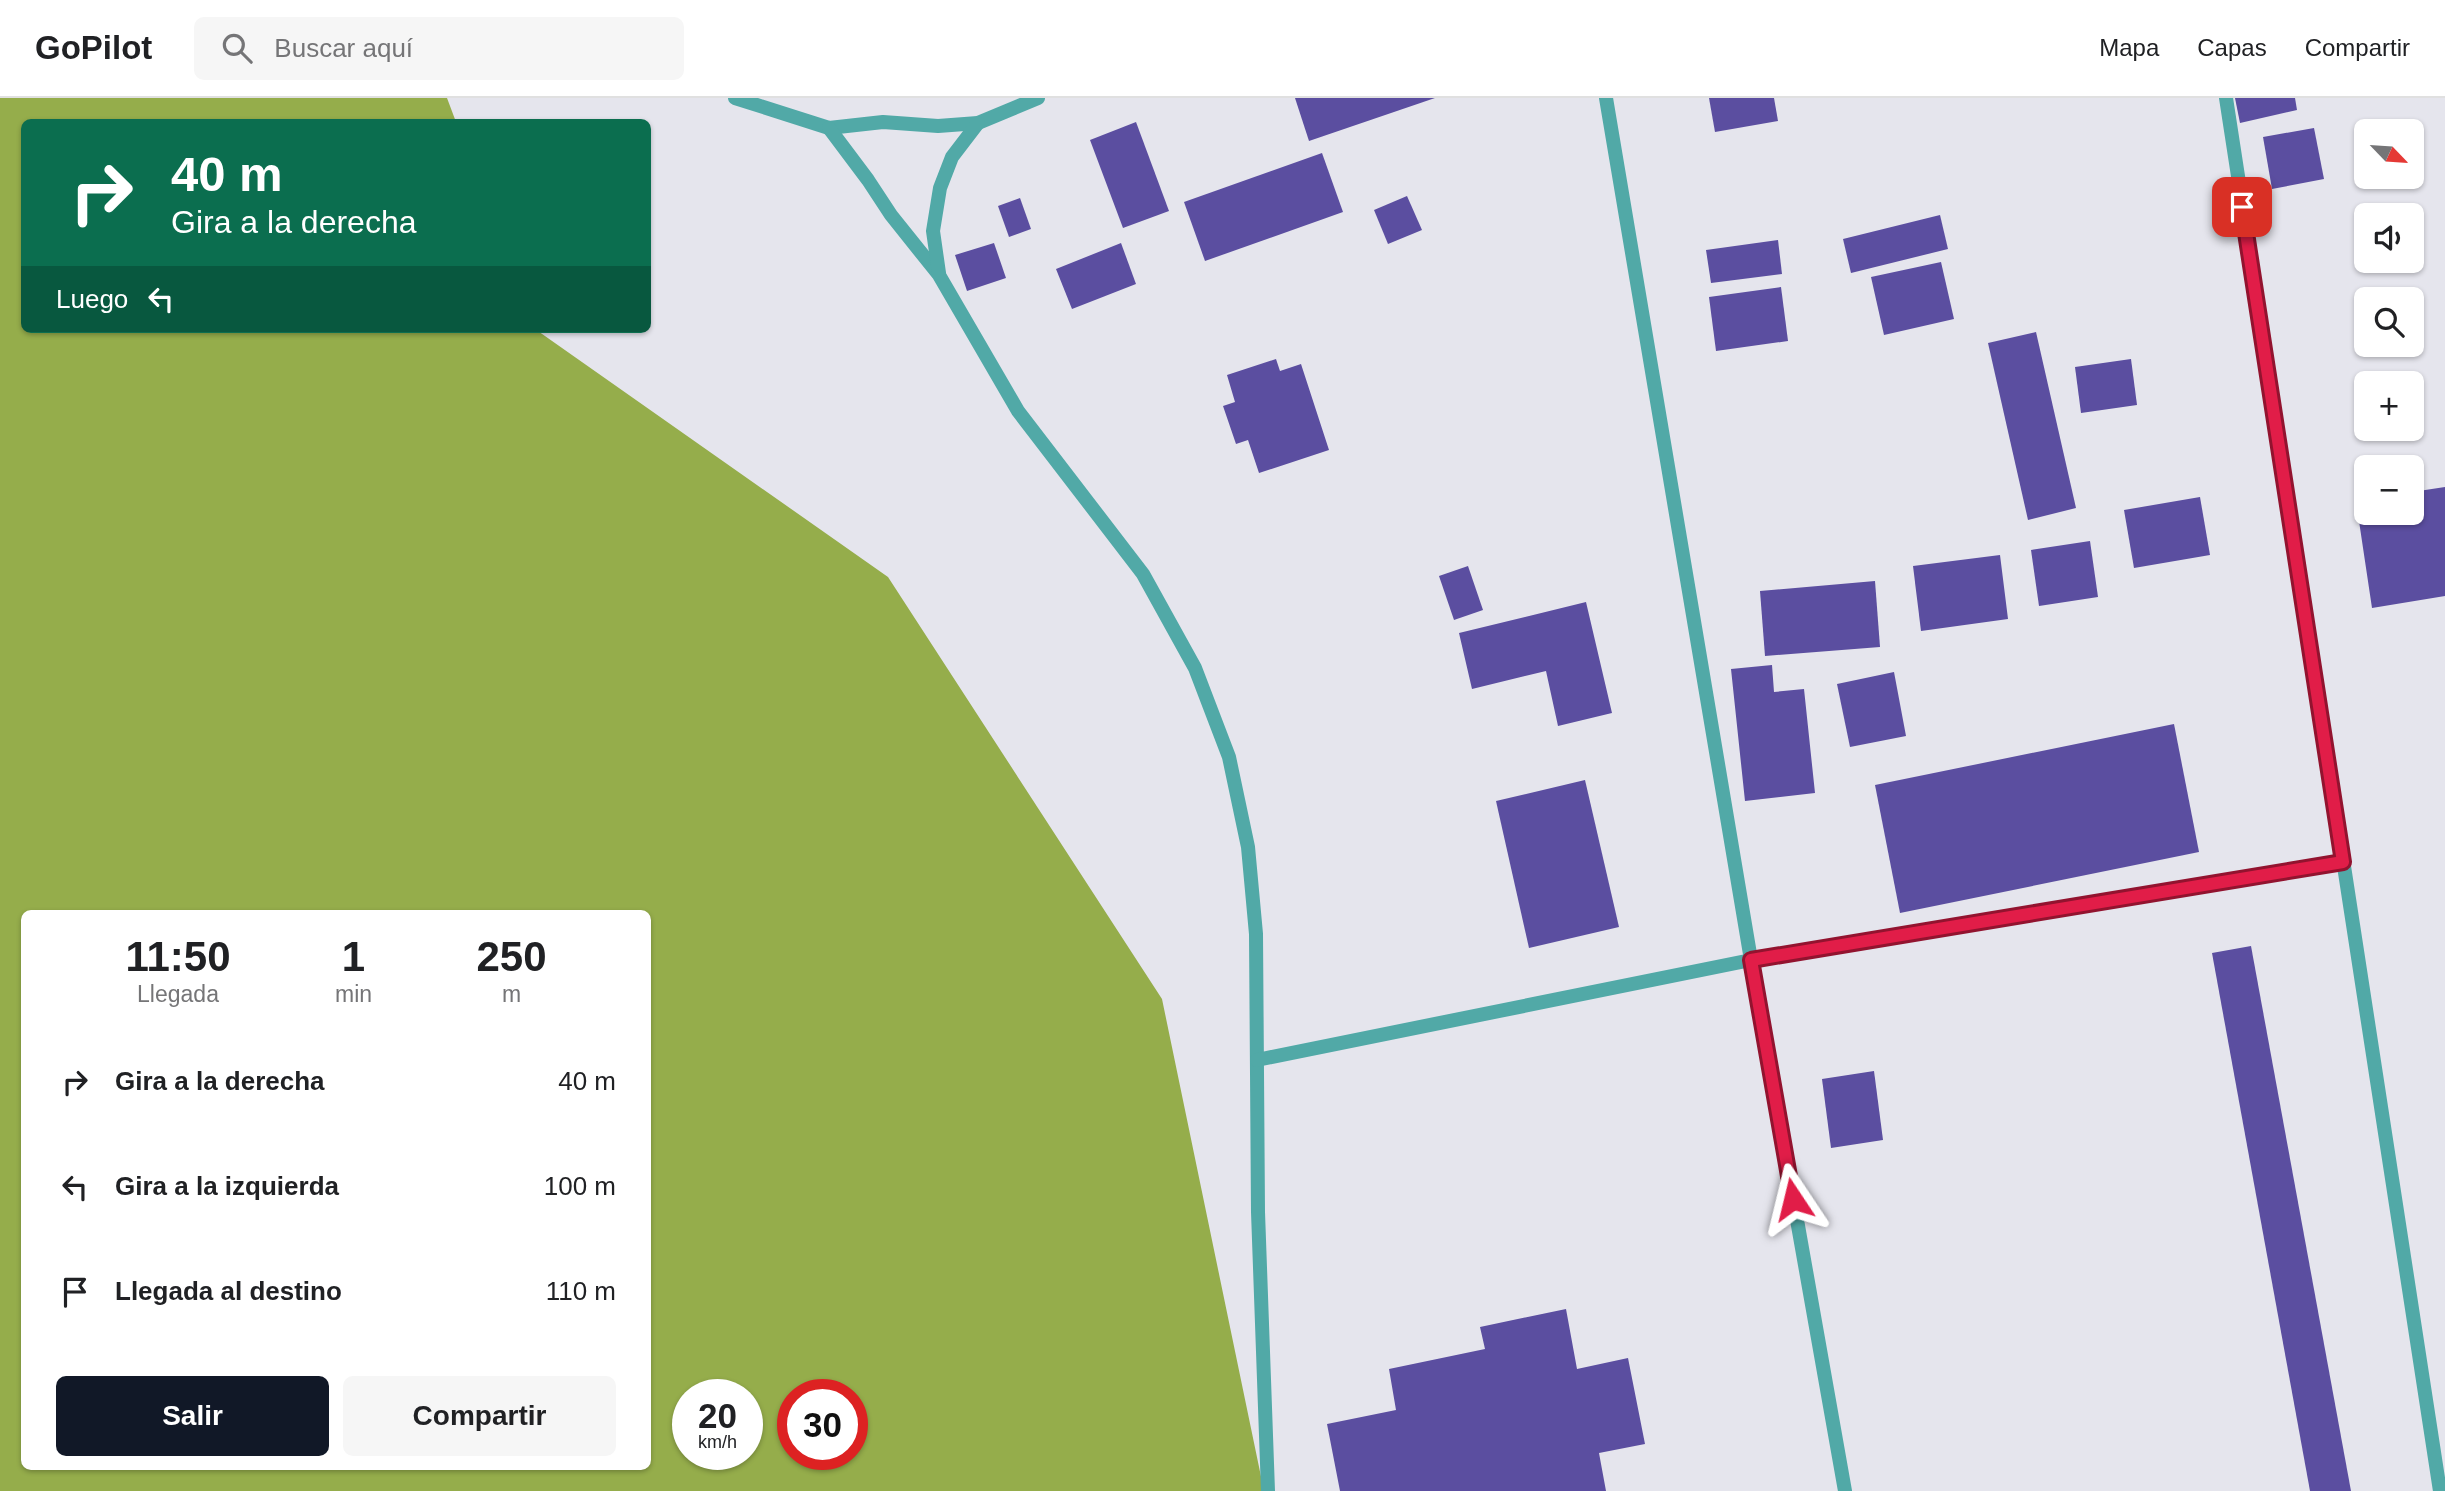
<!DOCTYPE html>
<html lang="es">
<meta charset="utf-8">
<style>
body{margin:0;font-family:Helvetica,sans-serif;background:#f6f6f6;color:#202124;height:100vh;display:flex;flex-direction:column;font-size:26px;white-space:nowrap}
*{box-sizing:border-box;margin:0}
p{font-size:23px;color:#757577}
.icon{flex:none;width:38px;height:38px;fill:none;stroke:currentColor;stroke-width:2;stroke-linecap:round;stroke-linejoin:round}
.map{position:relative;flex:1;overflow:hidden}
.details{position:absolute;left:21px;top:812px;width:630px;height:560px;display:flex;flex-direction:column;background:#fff;border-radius:10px;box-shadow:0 2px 5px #0004}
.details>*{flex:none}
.banner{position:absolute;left:21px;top:21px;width:630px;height:214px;border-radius:10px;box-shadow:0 2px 5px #0004;background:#0b6e4f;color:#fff;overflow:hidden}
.needle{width:46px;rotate:115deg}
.fabs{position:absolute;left:2354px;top:21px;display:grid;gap:14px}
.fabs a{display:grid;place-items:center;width:70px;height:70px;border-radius:10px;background:#fff;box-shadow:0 2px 5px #0004;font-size:35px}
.speed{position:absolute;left:672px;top:1281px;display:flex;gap:14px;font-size:35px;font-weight:700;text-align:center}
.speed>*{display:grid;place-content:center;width:91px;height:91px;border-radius:50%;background:#fff;box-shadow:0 2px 5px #0004;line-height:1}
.speed small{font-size:18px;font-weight:400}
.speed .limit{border:10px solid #d22;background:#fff;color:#111}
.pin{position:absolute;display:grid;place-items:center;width:60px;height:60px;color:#fff;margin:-30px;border-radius:14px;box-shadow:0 4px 10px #0006}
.me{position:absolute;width:77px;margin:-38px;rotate:350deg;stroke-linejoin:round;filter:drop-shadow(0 0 5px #0008)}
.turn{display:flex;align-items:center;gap:24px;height:147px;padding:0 35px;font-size:32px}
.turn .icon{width:91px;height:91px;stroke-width:2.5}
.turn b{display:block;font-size:49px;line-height:60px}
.then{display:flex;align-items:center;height:66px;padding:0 35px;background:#0003;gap:14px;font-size:26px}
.eta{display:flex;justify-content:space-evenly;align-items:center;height:119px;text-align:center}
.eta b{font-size:42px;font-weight:700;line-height:49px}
.action{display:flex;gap:14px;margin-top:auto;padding:14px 35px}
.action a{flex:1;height:80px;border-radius:10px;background:#111827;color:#fff;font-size:28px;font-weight:700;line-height:80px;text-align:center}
.action a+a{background:#f6f6f6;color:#202124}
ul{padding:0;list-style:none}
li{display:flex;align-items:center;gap:21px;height:105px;padding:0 35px}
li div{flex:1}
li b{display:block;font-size:26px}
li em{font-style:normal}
header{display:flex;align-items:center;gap:42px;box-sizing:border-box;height:98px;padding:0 35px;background:#fff;border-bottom:2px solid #e0e0e0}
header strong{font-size:33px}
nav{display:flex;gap:38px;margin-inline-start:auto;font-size:24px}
.search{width:490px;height:63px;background:#f6f6f6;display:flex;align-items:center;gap:18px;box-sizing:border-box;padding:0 24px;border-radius:10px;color:#757577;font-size:26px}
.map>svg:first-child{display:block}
.forest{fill:#95ad4b;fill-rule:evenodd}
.building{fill:#5b4ea0}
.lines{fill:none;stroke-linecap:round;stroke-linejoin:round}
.street{stroke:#51a9a7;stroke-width:14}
.route-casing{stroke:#92132f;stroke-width:18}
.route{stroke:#e11d48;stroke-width:12}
</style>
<header>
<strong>GoPilot</strong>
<div class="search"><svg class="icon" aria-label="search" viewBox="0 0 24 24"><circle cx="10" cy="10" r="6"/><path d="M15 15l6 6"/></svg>Buscar aquí</div>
<nav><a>Mapa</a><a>Capas</a><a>Compartir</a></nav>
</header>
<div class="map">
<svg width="2445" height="1393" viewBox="0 0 2445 1393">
<rect width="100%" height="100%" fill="#e5e5ed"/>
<path class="forest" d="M0 0H447L456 24H24V231H535L888 479 1162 901 1264 1393H0ZM24 816H648V1368H24ZM688 1297H747V1356H688ZM793 1297H852V1356H793Z"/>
<g class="building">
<polygon points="1295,0 1435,0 1309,43"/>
<polygon points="1709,0 1774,0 1778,23 1715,34"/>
<polygon points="2235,0 2295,0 2297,12 2240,25"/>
<polygon points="1136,24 1169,113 1123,130 1090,42"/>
<polygon points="2314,30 2324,81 2272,91 2263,39"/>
<polygon points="1322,55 1343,114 1205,163 1184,104"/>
<polygon points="1407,98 1422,132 1388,146 1374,112"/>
<polygon points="1020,100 1031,131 1009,139 998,108"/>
<polygon points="1940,117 1948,151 1851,175 1843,141"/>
<polygon points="1778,142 1782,176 1711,185 1706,152"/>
<polygon points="994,145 1006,180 967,193 955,157"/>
<polygon points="1121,145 1136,186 1072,211 1056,171"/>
<polygon points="1941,164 1954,221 1884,237 1871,179"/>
<polygon points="1781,189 1788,243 1716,253 1709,199"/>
<polygon points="2036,234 2076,410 2028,422 1988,245"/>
<polygon points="1276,261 1280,273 1301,266 1329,352 1259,375 1248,342 1236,346 1223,308 1235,304 1227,277"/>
<polygon points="2131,261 2137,307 2081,315 2075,269"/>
<polygon points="2445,389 2445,498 2372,510 2356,403 2366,402 2366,415 2412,415 2412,394"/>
<polygon points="2200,399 2210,457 2134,470 2124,412"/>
<polygon points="2090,443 2098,499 2039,508 2031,452"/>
<polygon points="2000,457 2008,521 1921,533 1913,468"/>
<polygon points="1468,468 1483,512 1454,522 1439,478"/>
<polygon points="1875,483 1880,549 1765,558 1760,493"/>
<polygon points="1586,504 1612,615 1558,628 1546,573 1472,591 1459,535"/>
<polygon points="1772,567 1774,594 1804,591 1815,695 1745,703 1731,571"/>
<polygon points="1894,574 1906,638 1850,649 1837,586"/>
<polygon points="2174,626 2199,754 1900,815 1875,687"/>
<polygon points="1585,682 1619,829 1529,850 1496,703"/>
<polygon points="2251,848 2351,1393 2310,1393 2212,855"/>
<polygon points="1874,973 1883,1042 1831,1050 1822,981"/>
<polygon points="1566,1211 1577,1271 1628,1260 1645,1346 1599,1355 1606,1393 1340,1393 1327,1326 1396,1312 1389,1271 1485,1251 1480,1229"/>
</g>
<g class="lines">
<g class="street">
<polyline points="735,0 829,30 883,24 938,28 978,25 1038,0"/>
<polyline points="1606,0 1751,862 1845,1393"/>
<polyline points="2226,0 2440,1393"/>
<polyline points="829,30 868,82 891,117 939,177 1018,313 1143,476 1195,570 1229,659 1248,749 1256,836 1258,1114 1268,1393"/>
<polyline points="939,175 933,133 940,90 952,59 978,25"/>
<polyline points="1257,962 1751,862 2343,764"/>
</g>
</g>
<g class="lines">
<defs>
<polyline id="route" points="1793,1101 1751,862 2343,764 2242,109"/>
</defs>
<use href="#route" class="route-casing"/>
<use href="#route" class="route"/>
</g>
</svg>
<div class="fabs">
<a><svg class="needle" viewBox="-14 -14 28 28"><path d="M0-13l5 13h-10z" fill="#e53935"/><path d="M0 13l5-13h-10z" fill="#757577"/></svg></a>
<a><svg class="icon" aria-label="sound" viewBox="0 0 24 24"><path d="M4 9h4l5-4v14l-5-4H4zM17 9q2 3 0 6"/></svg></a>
<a><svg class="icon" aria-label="search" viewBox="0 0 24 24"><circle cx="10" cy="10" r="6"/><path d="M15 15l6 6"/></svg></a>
<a>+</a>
<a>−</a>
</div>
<div class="speed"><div>20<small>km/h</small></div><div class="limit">30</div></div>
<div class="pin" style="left:2242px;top:109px;background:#d93025"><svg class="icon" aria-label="arrive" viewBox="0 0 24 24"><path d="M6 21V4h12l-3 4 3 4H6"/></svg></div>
<svg class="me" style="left:1793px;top:1101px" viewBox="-20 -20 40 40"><path d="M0-17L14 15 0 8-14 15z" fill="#e11d48" stroke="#fff" stroke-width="4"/></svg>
<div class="banner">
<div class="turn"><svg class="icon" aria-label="right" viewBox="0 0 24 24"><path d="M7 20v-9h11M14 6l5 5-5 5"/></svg><div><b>40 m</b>Gira a la derecha</div></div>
<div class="then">Luego<svg class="icon" aria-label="left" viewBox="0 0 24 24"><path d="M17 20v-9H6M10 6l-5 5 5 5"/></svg></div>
</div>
<section class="details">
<div class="eta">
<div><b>11:50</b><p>Llegada</p></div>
<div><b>1</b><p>min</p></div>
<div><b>250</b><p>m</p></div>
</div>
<ul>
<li><svg class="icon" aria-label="right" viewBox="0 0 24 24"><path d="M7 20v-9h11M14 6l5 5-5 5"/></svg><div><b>Gira a la derecha</b></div><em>40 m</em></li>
<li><svg class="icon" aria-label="left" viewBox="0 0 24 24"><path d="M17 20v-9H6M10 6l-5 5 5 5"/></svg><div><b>Gira a la izquierda</b></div><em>100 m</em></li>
<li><svg class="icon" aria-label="arrive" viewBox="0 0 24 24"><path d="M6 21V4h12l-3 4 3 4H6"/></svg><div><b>Llegada al destino</b></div><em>110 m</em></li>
</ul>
<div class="action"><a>Salir</a><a>Compartir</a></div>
</section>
</div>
